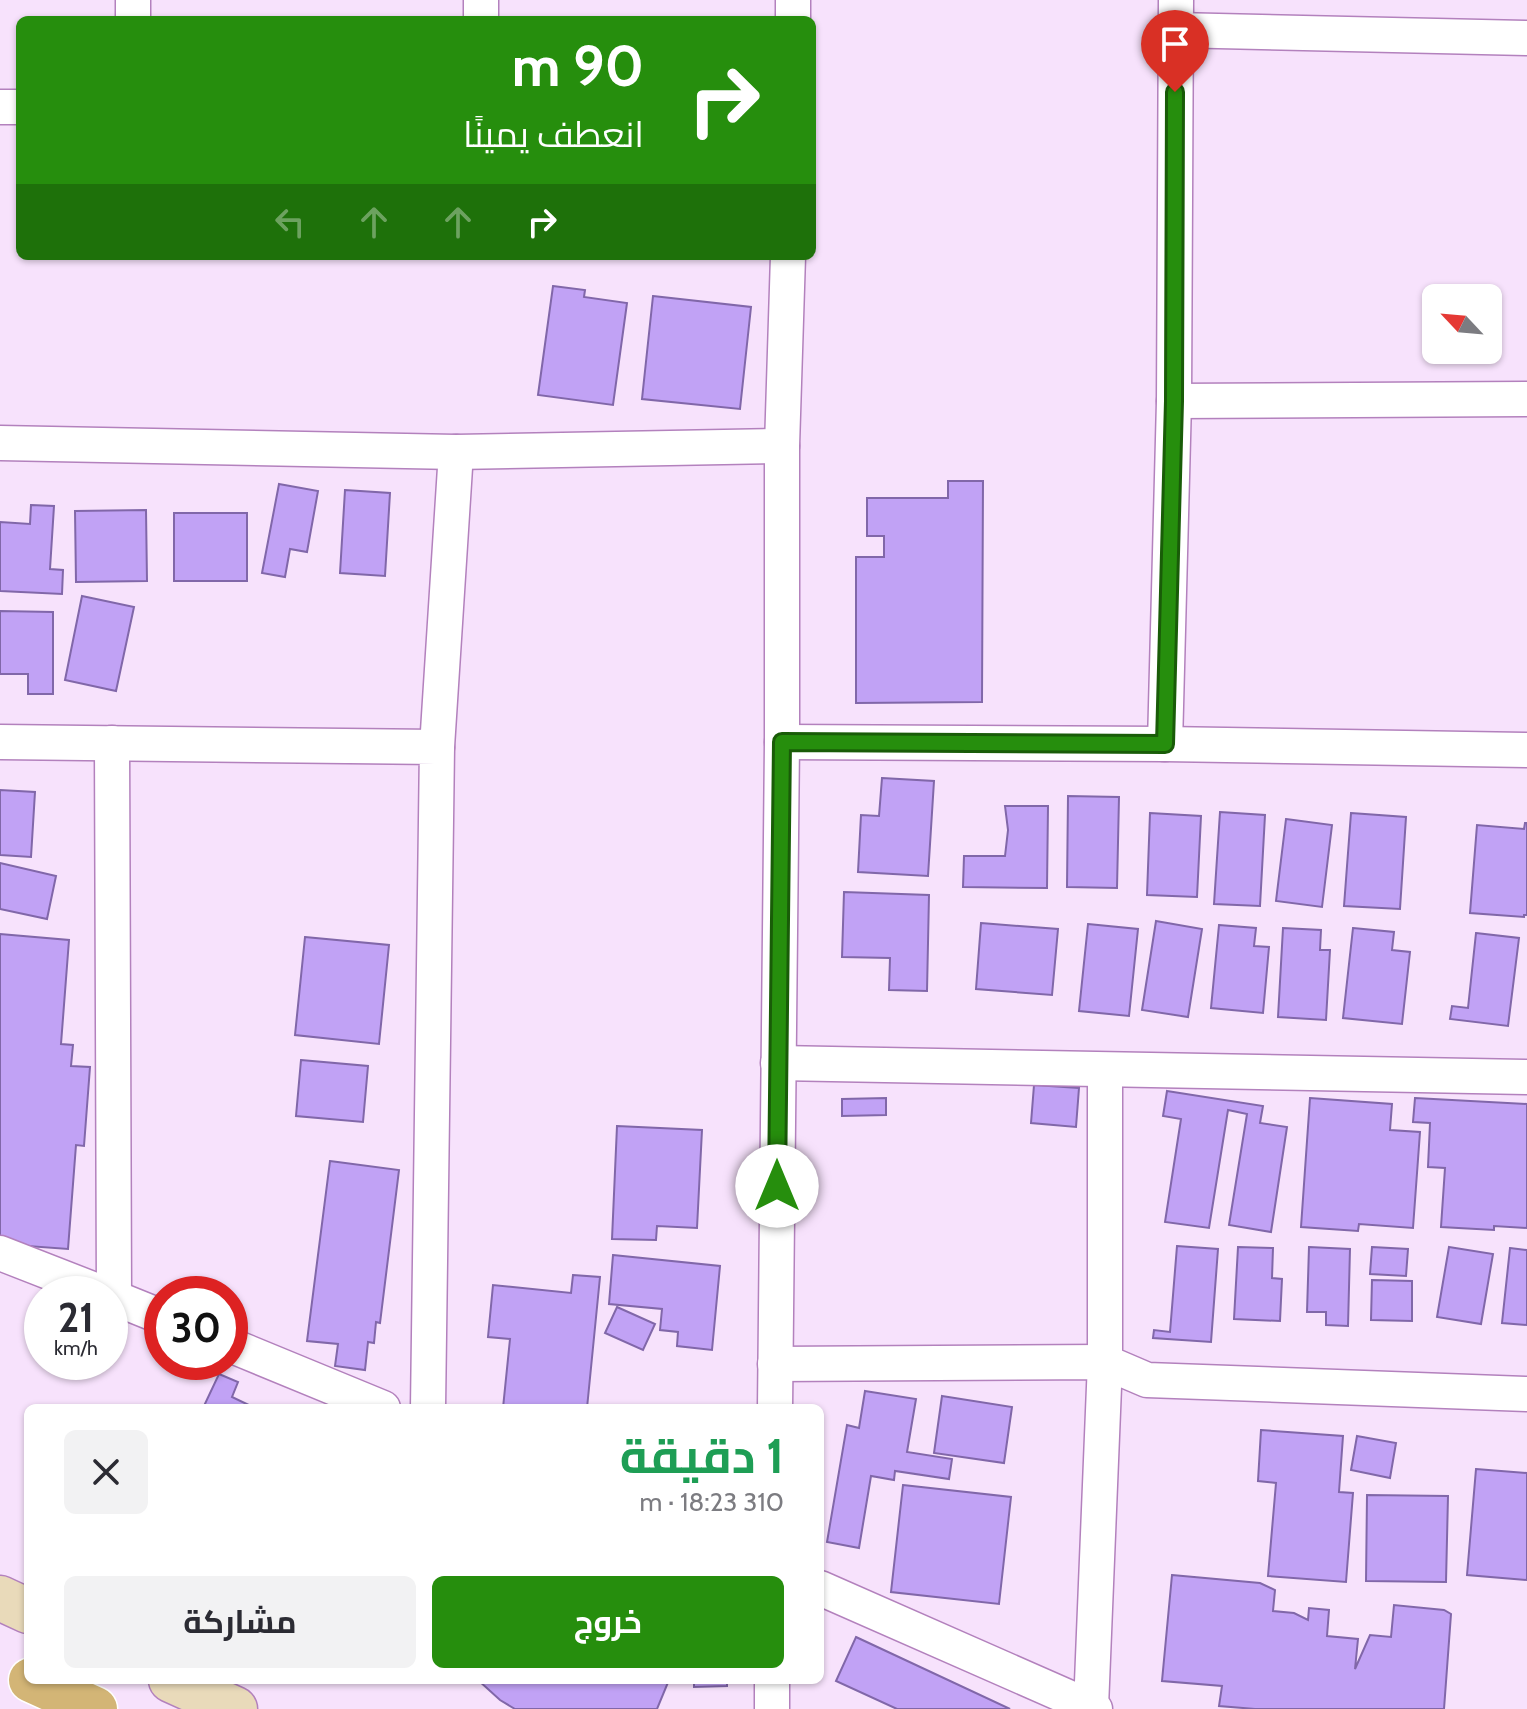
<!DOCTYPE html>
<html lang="ar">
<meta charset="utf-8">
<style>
body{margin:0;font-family:Cabin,Cairo,sans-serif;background:#f2f2f3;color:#2b2b33;direction:rtl;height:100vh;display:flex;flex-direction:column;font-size:30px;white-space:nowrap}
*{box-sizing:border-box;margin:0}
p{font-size:26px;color:#7c7c81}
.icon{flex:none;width:44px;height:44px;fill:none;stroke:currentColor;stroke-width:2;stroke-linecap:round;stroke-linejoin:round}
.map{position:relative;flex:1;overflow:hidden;direction:ltr}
.details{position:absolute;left:24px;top:1404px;width:800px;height:280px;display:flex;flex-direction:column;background:#fff;border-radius:12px;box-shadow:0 2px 6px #0004;direction:rtl}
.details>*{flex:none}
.top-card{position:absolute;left:16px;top:16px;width:800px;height:244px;border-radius:12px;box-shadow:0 2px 6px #0004;direction:rtl;background:#268e0d;color:#fff;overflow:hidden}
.needle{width:52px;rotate:296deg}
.fabs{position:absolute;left:1422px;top:284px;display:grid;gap:16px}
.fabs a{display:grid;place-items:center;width:80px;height:80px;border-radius:12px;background:#fff;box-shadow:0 2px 6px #0004;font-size:40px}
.speed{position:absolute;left:24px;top:1276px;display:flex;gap:16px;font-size:40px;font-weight:700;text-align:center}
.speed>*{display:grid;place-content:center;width:104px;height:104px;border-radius:50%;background:#fff;box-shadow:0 2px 6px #0004;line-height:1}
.speed small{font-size:20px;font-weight:400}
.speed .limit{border:12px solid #d22;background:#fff;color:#111}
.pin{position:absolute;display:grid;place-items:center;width:68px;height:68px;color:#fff;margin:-82px -34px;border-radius:50% 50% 50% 0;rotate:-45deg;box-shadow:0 0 8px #0007}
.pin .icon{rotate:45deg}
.me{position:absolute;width:88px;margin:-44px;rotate:0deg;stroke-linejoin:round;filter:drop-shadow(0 0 6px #0008)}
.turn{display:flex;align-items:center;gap:28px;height:168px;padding:0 40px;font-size:36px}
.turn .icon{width:104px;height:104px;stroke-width:2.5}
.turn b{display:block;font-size:56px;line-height:68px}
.lanes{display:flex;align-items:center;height:76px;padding:0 40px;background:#0003;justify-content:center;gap:40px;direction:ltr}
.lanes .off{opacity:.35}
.round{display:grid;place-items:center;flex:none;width:84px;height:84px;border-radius:12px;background:#f2f2f3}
.headline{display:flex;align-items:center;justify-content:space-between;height:136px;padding:0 40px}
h1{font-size:48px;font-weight:700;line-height:60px;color:#1e9e55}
.cta{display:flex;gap:16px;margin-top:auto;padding:16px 40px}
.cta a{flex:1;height:92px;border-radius:12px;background:#268e0d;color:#fff;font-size:32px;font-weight:700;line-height:92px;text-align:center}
.cta a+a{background:#f2f2f3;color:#2b2b33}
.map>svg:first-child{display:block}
.building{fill:#c1a2f5;stroke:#8167a9;stroke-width:2}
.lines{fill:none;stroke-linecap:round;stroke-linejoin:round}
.street-casing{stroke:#b381bd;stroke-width:37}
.secondary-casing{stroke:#b381bd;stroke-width:47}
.primary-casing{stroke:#fff;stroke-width:47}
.street{stroke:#fff;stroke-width:34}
.secondary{stroke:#e9daba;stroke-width:44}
.primary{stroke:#d3b576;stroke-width:44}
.route-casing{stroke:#195c08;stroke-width:20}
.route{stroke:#268e0d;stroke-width:14}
</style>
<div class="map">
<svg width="1527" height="1709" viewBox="0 0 1527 1709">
<rect width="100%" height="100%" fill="#f7e2fc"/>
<g class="building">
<polygon points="553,286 585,290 584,297 627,303 613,405 538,395"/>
<polygon points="653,296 751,307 740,409 642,399"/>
<polygon points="948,481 983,481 982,702 856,703 856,557 884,557 884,536 867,536 867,498 948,498"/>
<polygon points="279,484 318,491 307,552 290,549 285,577 262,573"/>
<polygon points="345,490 390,493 385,576 340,573"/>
<polygon points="31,505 54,506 50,569 63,570 62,594 0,591 0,522 30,524"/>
<polygon points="146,510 147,581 76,582 75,511"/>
<rect x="174" y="513" width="73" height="68"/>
<polygon points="82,596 134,607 116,691 65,680"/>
<polygon points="0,611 53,612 53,694 28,694 28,674 0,674"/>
<polygon points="882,778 934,781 928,876 858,872 861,815 879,816"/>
<polygon points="0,790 35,792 31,857 0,855"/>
<polygon points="1068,796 1119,797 1117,888 1067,887"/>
<polygon points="1005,806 1048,806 1047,888 963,887 964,856 1005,856 1008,830"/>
<polygon points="1220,812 1265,815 1260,906 1214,904"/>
<polygon points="1150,813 1201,816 1197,897 1147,895"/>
<polygon points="1351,813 1406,817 1400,909 1344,906"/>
<polygon points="1286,819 1332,825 1322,907 1276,901"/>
<polygon points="1525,823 1527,823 1527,915 1524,915 1524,917 1470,913 1477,825 1524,829"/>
<polygon points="0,863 56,876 47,919 0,909"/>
<polygon points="844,892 929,895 927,991 889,990 890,958 842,957"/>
<polygon points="1156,921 1202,929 1188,1017 1142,1010"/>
<polygon points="981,923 1058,929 1052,995 976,989"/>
<polygon points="1088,924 1138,929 1129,1016 1079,1011"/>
<polygon points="1219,925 1256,928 1254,946 1269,947 1263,1013 1211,1008"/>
<polygon points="1283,928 1321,930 1320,950 1330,950 1326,1020 1278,1017"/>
<polygon points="1353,928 1394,932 1392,950 1410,952 1402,1024 1343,1018"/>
<polygon points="1476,933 1519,938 1508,1026 1450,1019 1452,1006 1468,1008"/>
<polygon points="0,934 69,940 61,1044 73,1045 71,1066 90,1067 84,1146 76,1145 68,1249 0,1244"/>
<polygon points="305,937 389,945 379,1044 295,1035"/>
<polygon points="301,1060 368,1066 363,1122 296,1116"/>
<polygon points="1034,1085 1079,1088 1076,1127 1031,1123"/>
<polygon points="1167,1091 1263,1106 1260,1123 1287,1127 1271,1232 1229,1225 1247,1114 1228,1110 1209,1228 1165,1222 1181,1119 1163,1116"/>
<polygon points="886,1098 886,1115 842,1116 842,1099"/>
<polygon points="1310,1098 1392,1104 1390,1130 1420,1132 1413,1228 1359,1224 1358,1231 1301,1227"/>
<polygon points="1415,1098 1527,1104 1527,1228 1494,1226 1494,1230 1441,1227 1445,1168 1428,1167 1430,1123 1413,1122"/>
<polygon points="617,1126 702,1130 697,1228 657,1226 656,1240 612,1239"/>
<polygon points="330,1161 399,1170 380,1323 376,1322 374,1343 368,1342 365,1370 335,1366 338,1344 307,1341"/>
<polygon points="1177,1246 1218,1249 1211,1342 1153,1338 1154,1330 1170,1332"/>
<polygon points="1238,1247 1273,1248 1272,1278 1282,1279 1280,1321 1234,1319"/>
<polygon points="1309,1247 1350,1249 1348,1326 1326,1325 1326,1312 1307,1312"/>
<polygon points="1372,1247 1408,1249 1406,1276 1370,1274"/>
<polygon points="1449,1247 1493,1254 1481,1324 1437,1317"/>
<polygon points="1510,1248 1527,1250 1527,1325 1502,1323"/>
<polygon points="613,1255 720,1266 712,1350 677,1346 678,1332 660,1330 662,1309 609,1304"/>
<polygon points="573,1275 600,1277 587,1408 503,1408 510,1339 488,1337 493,1285 571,1293"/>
<polygon points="1372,1280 1412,1281 1412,1321 1371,1320"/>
<polygon points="617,1307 655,1324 643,1350 605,1333"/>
<polygon points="219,1374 238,1382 232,1397 255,1408 203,1408"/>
<polygon points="865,1391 916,1399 907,1452 952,1459 949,1479 895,1471 894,1480 871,1476 859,1548 827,1542 847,1425 859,1428"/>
<polygon points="942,1396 1012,1407 1004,1463 934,1453"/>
<polygon points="1261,1430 1343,1436 1339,1492 1353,1493 1346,1582 1268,1576 1276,1483 1258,1481"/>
<polygon points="1357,1436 1396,1443 1390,1478 1351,1470"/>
<polygon points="1476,1469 1527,1473 1527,1580 1467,1575"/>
<polygon points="903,1485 1011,1497 999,1604 891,1592"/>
<polygon points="1367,1495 1448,1496 1446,1582 1366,1581"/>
<polygon points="1172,1575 1260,1583 1275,1590 1273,1611 1294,1613 1308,1620 1309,1608 1329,1610 1327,1636 1358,1639 1355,1669 1370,1635 1391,1637 1394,1605 1444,1610 1451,1614 1444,1709 1255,1709 1219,1706 1222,1686 1162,1681"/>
<polygon points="856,1637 1010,1709 897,1709 836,1681"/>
<polygon points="478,1680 669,1680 657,1709 515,1709 500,1700"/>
<polygon points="694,1680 727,1680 727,1686 694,1687"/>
</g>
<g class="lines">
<defs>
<g id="street">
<polyline points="133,20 133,0"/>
<polyline points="481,20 481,0"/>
<polyline points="793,20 793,0"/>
<polyline points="1175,30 1527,38"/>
<polyline points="0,107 20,107"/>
<polyline points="1174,401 1527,399"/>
<polyline points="0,443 456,452 782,446"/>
<polyline points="0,742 437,747 428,1408"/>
<polyline points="782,742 1165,744 1527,750"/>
<polyline points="112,743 114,1298"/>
<polyline points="1165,744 1174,401 1176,0"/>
<polyline points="437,747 456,452"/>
<polyline points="778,1063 1527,1077"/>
<polyline points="1105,1070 1105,1362 1147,1380 1527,1394"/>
<polyline points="0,1253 105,1294"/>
<polyline points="110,1296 162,1317"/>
<polyline points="230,1345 383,1408"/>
<polyline points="775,1364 1105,1362 1091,1707"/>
<polyline points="775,1408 782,742 782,446 788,256"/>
<polyline points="820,1588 1095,1709"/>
<polyline points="772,1709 772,1680"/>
</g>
<g id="secondary">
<polyline points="0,1598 28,1611"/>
<polyline points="171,1680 235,1709"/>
</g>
<polyline id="primary" points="31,1680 95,1709"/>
</defs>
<use href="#street" class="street-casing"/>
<use href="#secondary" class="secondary-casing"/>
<use href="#primary" class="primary-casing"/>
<use href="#street" class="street"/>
<use href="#secondary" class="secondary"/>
<use href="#primary" class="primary"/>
</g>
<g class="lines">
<defs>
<polyline id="route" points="777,1186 782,742 1165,744 1174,401 1175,92"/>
</defs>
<use href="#route" class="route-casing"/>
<use href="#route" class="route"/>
</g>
</svg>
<div class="fabs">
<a><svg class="needle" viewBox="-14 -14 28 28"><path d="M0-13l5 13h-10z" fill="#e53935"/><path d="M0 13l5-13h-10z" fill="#7c7c81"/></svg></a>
</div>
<div class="speed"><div>21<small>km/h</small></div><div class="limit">30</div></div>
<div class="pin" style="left:1175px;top:92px;background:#d93025"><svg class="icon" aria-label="arrive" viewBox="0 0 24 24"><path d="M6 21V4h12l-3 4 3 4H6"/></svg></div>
<svg class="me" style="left:777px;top:1186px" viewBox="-20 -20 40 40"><circle r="19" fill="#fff"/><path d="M0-13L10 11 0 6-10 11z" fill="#268e0d"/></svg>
<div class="top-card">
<div class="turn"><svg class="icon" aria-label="right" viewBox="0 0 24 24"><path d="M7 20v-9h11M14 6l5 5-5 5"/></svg><div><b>90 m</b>انعطف يمينًا</div></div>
<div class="lanes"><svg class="icon off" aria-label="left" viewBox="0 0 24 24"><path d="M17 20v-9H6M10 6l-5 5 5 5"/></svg><svg class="icon off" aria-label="ahead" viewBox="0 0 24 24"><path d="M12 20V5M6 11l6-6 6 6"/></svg><svg class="icon off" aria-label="ahead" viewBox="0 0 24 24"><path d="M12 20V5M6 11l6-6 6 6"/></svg><svg class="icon" aria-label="right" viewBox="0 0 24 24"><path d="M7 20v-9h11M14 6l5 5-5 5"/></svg></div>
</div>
<section class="details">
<div class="headline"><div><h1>1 دقيقة</h1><p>310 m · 18:23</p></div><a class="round"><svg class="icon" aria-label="close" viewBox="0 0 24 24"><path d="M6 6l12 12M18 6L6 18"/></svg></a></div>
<div class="cta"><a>خروج</a><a>مشاركة</a></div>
</section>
</div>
